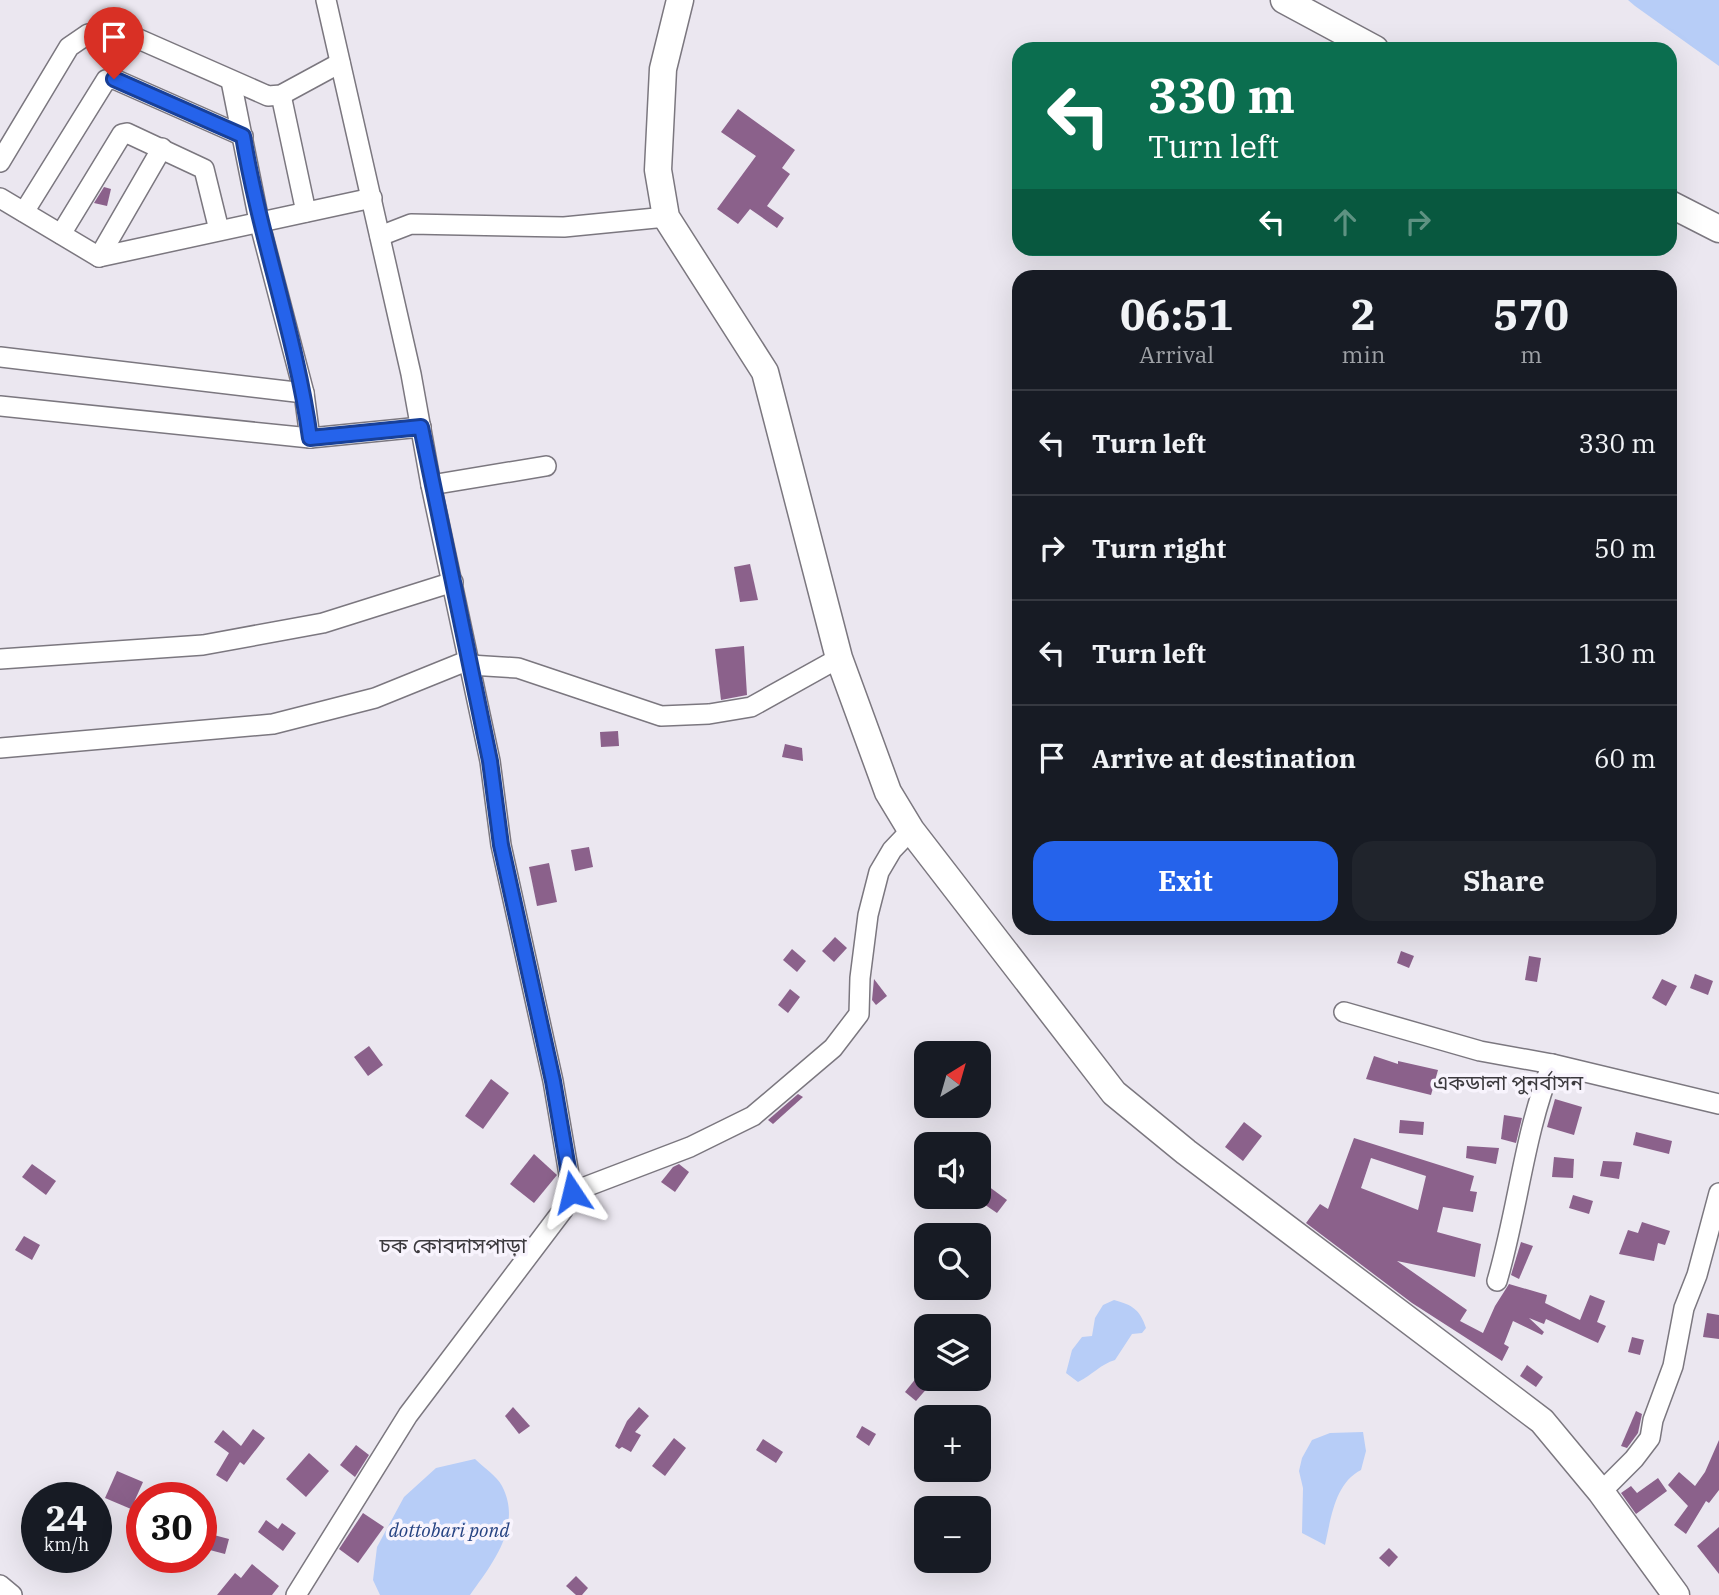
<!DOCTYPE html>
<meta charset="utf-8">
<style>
body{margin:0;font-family:"IBM Plex Serif","Noto Sans Bengali",serif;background:#20242c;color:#f1f3f6;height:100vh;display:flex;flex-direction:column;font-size:26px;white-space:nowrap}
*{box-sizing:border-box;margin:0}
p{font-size:23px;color:#9ea1a6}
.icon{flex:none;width:38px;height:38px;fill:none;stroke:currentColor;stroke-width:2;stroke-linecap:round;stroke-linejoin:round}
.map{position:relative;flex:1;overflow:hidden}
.drawer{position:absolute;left:1012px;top:270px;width:665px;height:665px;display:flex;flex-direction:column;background:#171b24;border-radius:21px;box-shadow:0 7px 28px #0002}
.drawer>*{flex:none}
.guide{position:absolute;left:1012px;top:42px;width:665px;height:214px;border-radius:21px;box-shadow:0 7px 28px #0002;background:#0b6e4f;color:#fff;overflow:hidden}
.needle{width:46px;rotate:37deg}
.buttons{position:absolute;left:914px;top:1041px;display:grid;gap:14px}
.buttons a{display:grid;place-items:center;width:77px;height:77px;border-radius:14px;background:#171b24;box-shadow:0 7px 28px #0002;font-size:35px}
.speed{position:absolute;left:21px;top:1482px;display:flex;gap:14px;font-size:35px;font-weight:700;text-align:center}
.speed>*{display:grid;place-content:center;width:91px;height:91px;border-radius:50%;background:#171b24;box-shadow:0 7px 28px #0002;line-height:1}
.speed small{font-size:18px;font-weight:400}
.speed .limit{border:10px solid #d22;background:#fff;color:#111}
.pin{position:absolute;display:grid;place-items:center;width:60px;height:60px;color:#fff;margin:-72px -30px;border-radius:50% 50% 50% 0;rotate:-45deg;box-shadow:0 0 7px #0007}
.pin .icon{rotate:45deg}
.me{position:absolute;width:77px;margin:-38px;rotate:350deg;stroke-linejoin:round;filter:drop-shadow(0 0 5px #0008)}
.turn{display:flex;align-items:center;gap:24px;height:147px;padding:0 21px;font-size:32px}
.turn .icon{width:91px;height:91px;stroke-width:2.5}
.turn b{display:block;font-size:49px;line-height:60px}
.lanes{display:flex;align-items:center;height:66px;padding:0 21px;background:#0003;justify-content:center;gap:35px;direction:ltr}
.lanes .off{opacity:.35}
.eta{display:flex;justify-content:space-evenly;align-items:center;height:119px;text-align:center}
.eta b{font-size:42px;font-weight:700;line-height:49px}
.cta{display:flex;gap:14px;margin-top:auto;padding:14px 21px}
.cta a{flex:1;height:80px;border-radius:21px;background:#2563eb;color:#fff;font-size:28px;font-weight:700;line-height:80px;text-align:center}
.cta a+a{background:#20242c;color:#f1f3f6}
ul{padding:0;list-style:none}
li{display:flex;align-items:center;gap:21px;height:105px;padding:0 21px;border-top:2px solid #363941}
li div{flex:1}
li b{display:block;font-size:26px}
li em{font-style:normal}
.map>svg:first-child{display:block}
.water{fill:#b7cdf7}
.building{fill:#8b618b;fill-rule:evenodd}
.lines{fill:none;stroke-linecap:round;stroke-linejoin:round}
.street-casing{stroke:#7b777f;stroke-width:22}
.secondary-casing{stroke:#7b777f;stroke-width:29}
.street{stroke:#fff;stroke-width:19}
.secondary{stroke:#fff;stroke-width:26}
.route-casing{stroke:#184099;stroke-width:18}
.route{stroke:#2563eb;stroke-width:12}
.labels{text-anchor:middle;stroke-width:7;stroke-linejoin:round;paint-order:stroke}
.water-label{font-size:19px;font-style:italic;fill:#264382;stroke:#f8f4fd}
.quarter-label{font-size:21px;fill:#3c3a3e;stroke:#f8f4fd}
</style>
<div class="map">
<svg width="1719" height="1595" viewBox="0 0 1719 1595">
<rect width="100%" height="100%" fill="#ebe7f0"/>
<g class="water">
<polygon points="1628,0 1719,0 1719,66 1635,6"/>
<path d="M1114 1300C1133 1305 1140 1310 1146 1328L1142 1333 1132 1334 1115 1360C1101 1364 1092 1375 1078 1382L1066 1373 1072 1350 1082 1337 1092 1336 1095 1318 1103 1305Z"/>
<path d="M1363 1432 1366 1451 1361 1470C1335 1483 1331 1518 1325 1545L1302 1533 1303 1488 1299 1471 1302 1458 1312 1440 1330 1433Z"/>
<path d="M475 1459C483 1467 497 1476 502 1486 523 1526 492 1564 470 1595H380L373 1580 377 1547 404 1497 436 1468Z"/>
</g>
<g class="building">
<polygon points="738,109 795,150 782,168 790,174 767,206 784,218 777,228 750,209 738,224 717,209 756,156 721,132"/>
<polygon points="104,187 111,189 107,206 94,203"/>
<polygon points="750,564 758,600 740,602 734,567"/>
<polygon points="744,646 747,695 721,700 715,649"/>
<polygon points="618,731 619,746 601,747 600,732"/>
<polygon points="785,744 802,748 803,761 782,757"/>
<polygon points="589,847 593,867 575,871 571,850"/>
<polygon points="549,863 557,902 537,906 529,867"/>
<polygon points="835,937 847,948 834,962 822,951"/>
<polygon points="792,949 806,961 797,972 783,960"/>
<polygon points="1401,951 1414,956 1409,968 1397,963"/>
<polygon points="1529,956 1541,958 1537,982 1525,980"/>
<polygon points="1695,974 1713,981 1708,995 1690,988"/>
<polygon points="874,979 887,996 876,1005 872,1000"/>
<polygon points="1662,979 1677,986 1666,1006 1652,998"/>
<polygon points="790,989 800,997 788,1013 778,1005"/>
<polygon points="369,1046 383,1065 368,1076 354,1057"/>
<polygon points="1374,1056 1398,1064 1398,1061 1438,1070 1431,1095 1366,1079"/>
<polygon points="491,1079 509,1093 483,1129 465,1116"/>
<polygon points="798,1094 803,1097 773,1124 768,1120"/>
<polygon points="1555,1099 1582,1107 1574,1135 1547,1127"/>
<polygon points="1504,1115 1522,1118 1516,1143 1501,1139"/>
<polygon points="1400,1120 1424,1122 1423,1135 1399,1133"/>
<polygon points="1244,1122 1262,1136 1243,1161 1225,1147"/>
<polygon points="1636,1132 1672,1141 1669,1154 1633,1145"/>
<path d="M1354 1138 1474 1176 1470 1191 1477 1192 1473 1212 1443 1207 1437 1232 1481 1244 1475 1277 1397 1261 1467 1310 1460 1321 1483 1333 1495 1306 1509 1284 1547 1295 1545 1303 1580 1320 1590 1295 1605 1301 1597 1322 1606 1326 1598 1343 1546 1319 1544 1324 1529 1318 1544 1332 1542 1335 1513 1321 1504 1344 1509 1347 1502 1361 1412 1303 1306 1223 1320 1204 1328 1209ZM1371 1158 1426 1176 1418 1210 1361 1188Z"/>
<polygon points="1467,1146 1499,1148 1496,1164 1466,1158"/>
<polygon points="534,1154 557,1175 534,1203 510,1184"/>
<polygon points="1554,1157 1574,1159 1573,1178 1552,1177"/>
<polygon points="1603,1161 1622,1162 1619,1179 1600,1176"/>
<polygon points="32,1164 56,1181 46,1195 22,1177"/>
<polygon points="679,1164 689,1172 675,1192 661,1182 673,1167"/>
<polygon points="988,1186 1007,1200 997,1213 978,1200"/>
<polygon points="1573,1195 1593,1201 1589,1214 1569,1208"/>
<polygon points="1642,1222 1670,1231 1665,1245 1658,1243 1654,1261 1619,1254 1628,1230 1638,1233"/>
<polygon points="24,1236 40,1245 32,1260 15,1250"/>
<polygon points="1521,1242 1533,1246 1519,1279 1511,1275"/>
<polygon points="1707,1313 1719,1315 1719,1339 1703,1337"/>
<polygon points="1632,1337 1644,1340 1640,1355 1628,1352"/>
<polygon points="1527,1365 1543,1377 1536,1387 1520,1376"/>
<polygon points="917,1377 929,1386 916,1401 905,1392"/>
<polygon points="513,1407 530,1426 519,1434 505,1416"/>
<polygon points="639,1407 649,1416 635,1432 641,1435 631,1452 622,1447 619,1449 615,1446 627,1421"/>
<polygon points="1636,1411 1642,1414 1638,1433 1627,1448 1621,1446"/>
<polygon points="862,1426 876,1434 869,1446 856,1437"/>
<polygon points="253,1429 265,1438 244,1465 240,1462 227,1482 216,1475 229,1453 214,1442 223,1430 241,1446"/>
<polygon points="674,1438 686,1448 665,1476 652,1466"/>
<polygon points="763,1439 783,1452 776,1463 756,1450"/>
<polygon points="1719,1440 1719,1490 1709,1503 1706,1501 1686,1534 1674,1525 1688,1506 1668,1485 1679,1472 1695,1486 1705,1472"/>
<polygon points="356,1445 369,1455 355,1477 340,1465"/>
<polygon points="309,1453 329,1471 306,1497 286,1479"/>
<polygon points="117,1471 143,1482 131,1509 105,1498"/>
<polygon points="1658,1478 1667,1491 1636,1514 1621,1493 1631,1486 1637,1493"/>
<polygon points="363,1513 384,1527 358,1563 339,1549"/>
<polygon points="266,1520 278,1529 282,1523 296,1533 283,1551 258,1532"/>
<polygon points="1719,1527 1719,1574 1697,1546"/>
<polygon points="210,1534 229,1539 225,1554 206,1549"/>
<polygon points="1389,1548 1398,1557 1389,1567 1379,1558"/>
<polygon points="252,1564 279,1586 272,1595 217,1595 235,1573 241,1578"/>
<polygon points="576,1576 588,1588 582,1595 576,1595 566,1586"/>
</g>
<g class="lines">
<defs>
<g id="street">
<polyline points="231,81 259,221 304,393 310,438"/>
<polyline points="281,95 306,212"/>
<polyline points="0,162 69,47 88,34 110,30 134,37 268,96 281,95 340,63"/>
<polyline points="0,198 99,257 372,198"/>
<polyline points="24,212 106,80 114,79 243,136"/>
<polyline points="61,234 122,134 127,133 204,169 219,230"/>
<polyline points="380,236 411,224 564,227 666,217"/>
<polyline points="99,257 162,148"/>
<polyline points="0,357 304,393"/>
<polyline points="0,406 310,438 421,427"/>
<polyline points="431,485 546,466"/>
<polyline points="0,659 203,645 323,623 453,582"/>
<polyline points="470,665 518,668 661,716 709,714 751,707 839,658"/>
<polyline points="0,748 273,724 375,698 469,660"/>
<polyline points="1344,1012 1480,1051 1552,1064"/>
<polyline points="572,1192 690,1147 753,1116 833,1048 859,1014 860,978 868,915 879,872 892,850 911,830"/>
<path d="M1497 1281C1518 1210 1524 1133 1552 1064L1719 1104"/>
<polyline points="1601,1492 1634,1459 1650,1438 1653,1420 1673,1366 1684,1308 1697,1275 1719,1193"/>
<polyline points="0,1585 12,1595"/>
<polyline points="296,1595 408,1415 563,1210 572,1192 553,1081 501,845 490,761 431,485 411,374 326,0"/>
</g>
<g id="secondary">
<polyline points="680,0 663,69 658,170 666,217 765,372 839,658 888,792 911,830 1114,1093 1186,1152 1542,1421 1601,1492 1676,1595"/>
<polyline points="1284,0 1375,49"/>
<polyline points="1670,204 1719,229"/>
</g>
</defs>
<use href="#street" class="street-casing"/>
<use href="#secondary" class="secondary-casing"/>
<use href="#street" class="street"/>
<use href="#secondary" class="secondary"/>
</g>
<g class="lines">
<defs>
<path id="route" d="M114 79 243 136C260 238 296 336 310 438L421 427 490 761 501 845 553 1081 572 1192"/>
</defs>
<use href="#route" class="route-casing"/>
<use href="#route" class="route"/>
</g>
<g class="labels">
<g class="water-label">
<text x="449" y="1537">dottobari pond</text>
</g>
<g class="quarter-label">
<text x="1508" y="1090">একডালা পুনর্বাসন</text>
<text x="453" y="1253">চক কোবদাসপাড়া</text>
</g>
</g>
</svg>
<div class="buttons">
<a><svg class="needle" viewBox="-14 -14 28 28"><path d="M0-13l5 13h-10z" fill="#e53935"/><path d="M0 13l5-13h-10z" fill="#9ea1a6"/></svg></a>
<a><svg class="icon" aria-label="sound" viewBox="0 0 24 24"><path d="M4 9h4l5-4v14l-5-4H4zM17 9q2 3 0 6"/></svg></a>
<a><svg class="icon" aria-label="search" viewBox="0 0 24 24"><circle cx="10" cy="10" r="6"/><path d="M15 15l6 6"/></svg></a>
<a><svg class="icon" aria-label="layers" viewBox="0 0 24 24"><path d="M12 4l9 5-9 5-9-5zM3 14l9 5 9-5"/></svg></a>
<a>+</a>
<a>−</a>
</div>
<div class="speed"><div>24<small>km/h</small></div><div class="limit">30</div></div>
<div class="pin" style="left:114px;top:79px;background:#d93025"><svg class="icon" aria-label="arrive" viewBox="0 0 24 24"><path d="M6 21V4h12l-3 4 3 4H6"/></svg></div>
<svg class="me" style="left:572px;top:1192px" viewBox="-20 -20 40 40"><path d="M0-17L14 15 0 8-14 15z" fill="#2563eb" stroke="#fff" stroke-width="4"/></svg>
<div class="guide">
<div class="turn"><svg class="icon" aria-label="left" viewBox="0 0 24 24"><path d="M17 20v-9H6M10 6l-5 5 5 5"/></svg><div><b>330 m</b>Turn left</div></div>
<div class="lanes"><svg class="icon" aria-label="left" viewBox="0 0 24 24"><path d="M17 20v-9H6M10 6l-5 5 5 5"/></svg><svg class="icon off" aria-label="ahead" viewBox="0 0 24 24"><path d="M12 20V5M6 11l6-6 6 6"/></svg><svg class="icon off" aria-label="right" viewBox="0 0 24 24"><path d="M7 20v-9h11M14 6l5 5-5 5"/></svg></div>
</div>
<section class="drawer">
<div class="eta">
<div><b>06:51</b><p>Arrival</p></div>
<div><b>2</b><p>min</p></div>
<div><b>570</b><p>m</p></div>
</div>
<ul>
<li><svg class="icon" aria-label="left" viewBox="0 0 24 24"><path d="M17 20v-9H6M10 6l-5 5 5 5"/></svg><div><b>Turn left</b></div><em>330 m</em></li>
<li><svg class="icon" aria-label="right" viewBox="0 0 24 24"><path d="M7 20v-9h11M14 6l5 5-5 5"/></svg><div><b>Turn right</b></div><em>50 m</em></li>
<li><svg class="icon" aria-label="left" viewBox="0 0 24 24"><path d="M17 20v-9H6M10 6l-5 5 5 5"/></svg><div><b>Turn left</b></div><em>130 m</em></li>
<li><svg class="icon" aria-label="arrive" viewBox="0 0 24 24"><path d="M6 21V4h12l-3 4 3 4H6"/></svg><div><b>Arrive at destination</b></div><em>60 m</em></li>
</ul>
<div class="cta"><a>Exit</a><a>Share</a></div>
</section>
</div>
